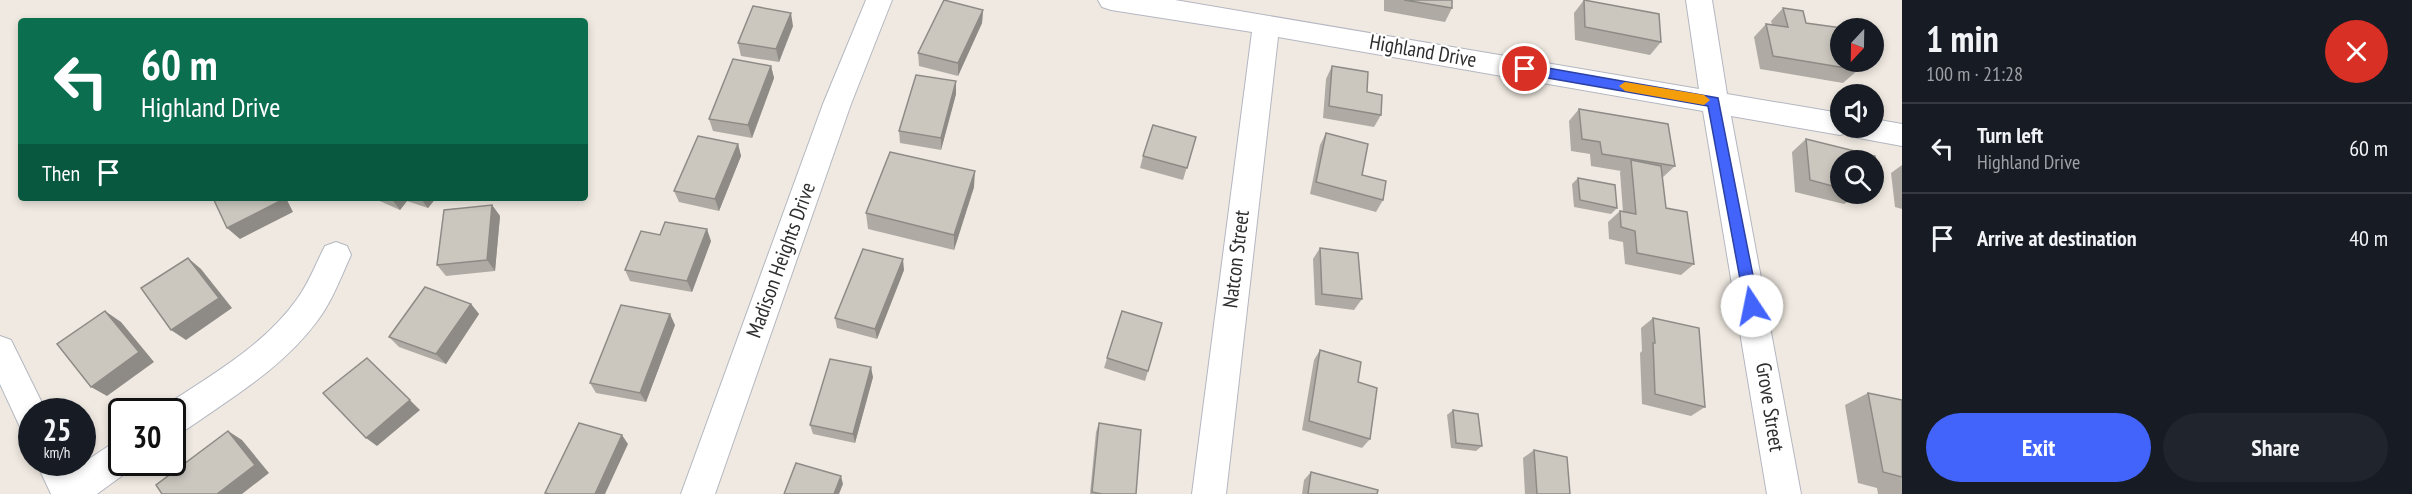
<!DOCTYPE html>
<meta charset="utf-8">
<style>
body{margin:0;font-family:"PT Sans Narrow",sans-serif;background:#20242c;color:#f1f3f6;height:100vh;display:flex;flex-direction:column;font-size:22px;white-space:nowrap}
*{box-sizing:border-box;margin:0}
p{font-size:20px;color:#9ea1a6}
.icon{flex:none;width:33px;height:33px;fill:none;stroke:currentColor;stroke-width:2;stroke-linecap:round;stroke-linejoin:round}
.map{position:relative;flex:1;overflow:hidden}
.side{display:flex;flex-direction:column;background:#171b24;width:510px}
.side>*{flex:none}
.banner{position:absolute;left:18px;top:18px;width:570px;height:183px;border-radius:6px;box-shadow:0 3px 9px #0003;background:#0b6e4f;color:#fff;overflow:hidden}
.needle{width:39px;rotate:202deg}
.tools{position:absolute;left:1830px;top:18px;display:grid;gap:12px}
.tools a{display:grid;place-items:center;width:54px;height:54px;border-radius:50%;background:#171b24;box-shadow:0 3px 9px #0003;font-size:30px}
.speed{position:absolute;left:18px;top:398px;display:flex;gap:12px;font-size:30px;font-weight:700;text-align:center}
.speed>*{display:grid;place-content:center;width:78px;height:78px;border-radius:50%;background:#171b24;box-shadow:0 3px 9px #0003;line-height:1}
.speed small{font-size:15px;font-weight:400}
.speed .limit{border:3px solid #111;border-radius:9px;background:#fff;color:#111}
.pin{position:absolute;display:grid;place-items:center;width:51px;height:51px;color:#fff;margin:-26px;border:3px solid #fff;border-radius:50%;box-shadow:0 2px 6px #0007}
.me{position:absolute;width:66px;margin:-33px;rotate:349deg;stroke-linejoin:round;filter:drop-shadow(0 0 4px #0008)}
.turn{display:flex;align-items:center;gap:21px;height:126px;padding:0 24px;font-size:27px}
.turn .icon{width:78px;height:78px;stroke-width:2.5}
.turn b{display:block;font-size:42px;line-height:51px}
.then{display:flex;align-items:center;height:57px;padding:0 24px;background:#0003;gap:12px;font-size:22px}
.round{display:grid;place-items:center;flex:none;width:63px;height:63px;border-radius:32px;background:#20242c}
.head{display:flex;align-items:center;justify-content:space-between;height:102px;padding:0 24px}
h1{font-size:36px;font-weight:800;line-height:45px}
.button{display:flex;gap:12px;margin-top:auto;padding:12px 24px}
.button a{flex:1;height:69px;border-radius:36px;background:#4264fb;color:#fff;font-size:24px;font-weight:800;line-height:69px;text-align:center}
.button a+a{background:#20242c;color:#f1f3f6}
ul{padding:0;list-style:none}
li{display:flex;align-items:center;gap:18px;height:90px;padding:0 24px;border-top:2px solid #363941}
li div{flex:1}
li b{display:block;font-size:22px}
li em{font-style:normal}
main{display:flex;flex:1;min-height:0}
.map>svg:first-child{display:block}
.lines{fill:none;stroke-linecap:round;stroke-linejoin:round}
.street-casing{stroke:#b4b7c1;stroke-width:2}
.street{fill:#fff;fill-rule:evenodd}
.wall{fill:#afaba4}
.shaded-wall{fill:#8e8b86}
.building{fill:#cbc7bf;stroke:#8e8b86;stroke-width:1.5}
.route{fill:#4264fb;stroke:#2b41a3;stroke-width:1.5}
.slow{fill:#f59e0b}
.labels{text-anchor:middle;stroke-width:4.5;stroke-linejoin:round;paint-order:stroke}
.street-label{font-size:21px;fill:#2e2e2e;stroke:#fff}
</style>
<main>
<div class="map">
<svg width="1902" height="494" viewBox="0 0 1902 494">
<rect width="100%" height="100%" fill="#efe9e1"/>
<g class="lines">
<defs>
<g id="street">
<polygon points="866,0 892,0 851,104 715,494 681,494 823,104"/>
<polygon points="1098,0 1175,0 1699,89 1686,0 1712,0 1727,94 1840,113 1840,128 1874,128 1874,119 1902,124 1902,146 1848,136 1847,133 1840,135 1731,116 1801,494 1767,494 1703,111 1278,37 1226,494 1192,494 1252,32 1111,10 1102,7"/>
<path d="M336 242 347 246 351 255C341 277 332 301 318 320 283 368 231 398 184 431L172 435V411H159L160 409C208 377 263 347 297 299 309 283 316 263 325 246Z"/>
<polygon points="0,336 11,340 46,411 32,411 32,431 20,427 0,384"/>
<polygon points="122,440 122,462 136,462 134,467 97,494 51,494 36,462 71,462 74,469 110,445"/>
</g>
</defs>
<use href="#street" class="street-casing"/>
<use href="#street" class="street"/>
</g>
<g class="wall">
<polygon points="1384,0 1452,0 1452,8 1445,22 1384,11"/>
<polygon points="1584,0 1661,42 1650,55 1575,40 1574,13"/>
<polygon points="1783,8 1806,23 1858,70 1843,83 1760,69 1754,37 1766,24 1772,25 1771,21"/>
<polygon points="983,10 982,23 958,76 919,66 918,53"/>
<polygon points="793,26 779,62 741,56 738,43"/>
<polygon points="771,66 774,78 752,138 713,131 709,119"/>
<polygon points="1332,66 1367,92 1381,115 1374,127 1323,118 1326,79"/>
<polygon points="956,81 956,94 941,150 900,143 899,131"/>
<polygon points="1579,109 1675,166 1662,178 1666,208 1694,264 1681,275 1625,264 1623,242 1609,239 1608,222 1620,211 1623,212 1620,172 1621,171 1591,166 1590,154 1571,151 1569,121"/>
<polygon points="1326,133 1383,200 1376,212 1310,194 1320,145"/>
<polygon points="1196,137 1183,180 1140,168 1143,156"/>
<polygon points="1806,139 1875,156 1876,171 1874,174 1874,160 1840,160 1840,194 1858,194 1844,204 1795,192 1792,152"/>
<polygon points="738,144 741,156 719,211 679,202 674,191"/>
<polygon points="1902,165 1902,209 1895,207 1891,173"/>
<polygon points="1578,178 1617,208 1611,214 1574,207 1572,184"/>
<polygon points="974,187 954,250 868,229 866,213"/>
<polygon points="373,198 436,198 428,208 407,201 400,210"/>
<polygon points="492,205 500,216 495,271 446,276 437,265"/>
<polygon points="660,235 711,241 692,292 630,281 625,270"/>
<polygon points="1320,248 1362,299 1354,310 1315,305 1313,259"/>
<polygon points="904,270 877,339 837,328 835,318"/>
<polygon points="471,304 479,314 446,364 399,347 389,337"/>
<polygon points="1122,311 1148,371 1145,381 1104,368"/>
<polygon points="1653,318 1705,407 1691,416 1642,404 1640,353 1642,351 1641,328"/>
<polygon points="675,325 646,402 596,393 590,383"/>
<polygon points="1320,350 1370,439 1362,448 1302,430 1314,360"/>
<polygon points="873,377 855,443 813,434 810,425"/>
<polygon points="1868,393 1902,400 1902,494 1878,494 1877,488 1858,483 1845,405"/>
<polygon points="1453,410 1482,446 1476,451 1451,448 1447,415"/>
<polygon points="1099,423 1136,494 1090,494 1096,432"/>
<polygon points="1534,450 1570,494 1525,494 1523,458"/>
<polygon points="1311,472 1377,494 1302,494 1304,480"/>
</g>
<g class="shaded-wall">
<polygon points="983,10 982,23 958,76 958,63"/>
<polygon points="791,13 793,26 779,62 776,49"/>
<polygon points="771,66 774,78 752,138 748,125"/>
<polygon points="956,81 956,94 941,150 941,138"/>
<polygon points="738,144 741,156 719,211 715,199"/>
<polygon points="975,171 974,187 954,250 954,235"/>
<polygon points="281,198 286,198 293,212 240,239 227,228"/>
<polygon points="391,198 405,198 407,201 400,210"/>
<polygon points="420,198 436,198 428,208"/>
<polygon points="492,205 500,216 495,271 487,260"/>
<polygon points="707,229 711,241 692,292 687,281"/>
<polygon points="188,258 201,269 232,308 186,340 171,330"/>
<polygon points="903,259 904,270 877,339 875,329"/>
<polygon points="471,304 479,314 446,364 436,354"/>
<polygon points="105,311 121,322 154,362 107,396 91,387"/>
<polygon points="670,314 675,325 646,402 640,393"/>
<polygon points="367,358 420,410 377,446 366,438"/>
<polygon points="871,367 873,377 855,443 853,434"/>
<polygon points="228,431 242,440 269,473 242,494 217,494"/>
<polygon points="622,435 628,444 605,494 595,494"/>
<polygon points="841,476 843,484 839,494 834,494"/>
</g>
<g class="building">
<polygon points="944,0 983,10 958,63 918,53"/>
<polygon points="1404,0 1452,0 1452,8"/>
<polygon points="1584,0 1659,14 1661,42 1585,27"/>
<polygon points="753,6 791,13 776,49 738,43"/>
<polygon points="1783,8 1803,11 1806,23 1842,28 1840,28 1840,62 1855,62 1858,70 1773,56 1766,24 1788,27"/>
<polygon points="733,59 771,66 748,125 709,119"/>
<polygon points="1332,66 1368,72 1367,92 1382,95 1381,115 1329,106"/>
<polygon points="916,75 956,81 941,138 899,131"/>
<polygon points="1579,109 1668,124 1675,166 1602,154 1600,142 1582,139"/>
<polygon points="1153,125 1196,137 1187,168 1143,156"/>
<polygon points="1326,133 1368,144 1362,175 1386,181 1383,200 1316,182"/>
<polygon points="698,136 738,144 715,199 674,191"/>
<polygon points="1806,139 1875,156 1876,171 1874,171 1874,160 1840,160 1840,188 1810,180"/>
<polygon points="890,152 975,171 954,235 866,213"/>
<polygon points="1631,160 1661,166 1666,208 1687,212 1694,264 1637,253 1635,231 1621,227 1620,211 1636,214"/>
<polygon points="1578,178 1615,185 1617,208 1580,200"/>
<polygon points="213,198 281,198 282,200 227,228"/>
<polygon points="492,205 487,260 437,265 444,210"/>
<polygon points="665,222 707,229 687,281 625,270 641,231 660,235"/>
<polygon points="1320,248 1358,253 1362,299 1322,294"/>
<polygon points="863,249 903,259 875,329 835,318"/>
<polygon points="188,258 219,298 171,330 141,288"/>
<polygon points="425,287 471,304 436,354 389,337"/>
<polygon points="621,305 670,314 640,393 590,383"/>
<polygon points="105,311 139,352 91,387 57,344"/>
<polygon points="1122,311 1162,323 1148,371 1107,358"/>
<polygon points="1653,318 1699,328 1705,407 1655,394 1653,343 1655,343"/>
<polygon points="1320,350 1361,362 1358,382 1377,388 1370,439 1309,421"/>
<polygon points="367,358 410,400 366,438 323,393"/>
<polygon points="830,359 871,367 853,434 810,425"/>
<polygon points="1868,393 1902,400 1902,477 1883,472"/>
<polygon points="1453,410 1478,414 1482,446 1456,443"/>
<polygon points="579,423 622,435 595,494 549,494 545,493"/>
<polygon points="1099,423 1141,430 1136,494 1102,494 1092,492"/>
<polygon points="228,431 255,465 217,494 162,494 156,485"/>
<polygon points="1534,450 1567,457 1570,494 1537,494"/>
<polygon points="796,463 841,476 834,494 784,494"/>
<polygon points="1311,472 1378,490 1377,494 1308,494"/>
</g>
<polygon class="route" points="1525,64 1718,98 1759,306 1757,310 1752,312 1747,310 1745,306 1708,106 1525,74 1519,69"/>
<polygon class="slow" points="1625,82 1704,95 1710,100 1704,105 1625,91 1619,86"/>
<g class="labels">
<g class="street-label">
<text transform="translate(1423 51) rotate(10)" y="7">Highland Drive</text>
<text transform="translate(1236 259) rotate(-83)" y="7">Natcon Street</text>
<text transform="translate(781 260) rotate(-70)" y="7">Madison Heights Drive</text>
<text transform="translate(1770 407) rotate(81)" y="7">Grove Street</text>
</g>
</g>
</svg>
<div class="tools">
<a><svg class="needle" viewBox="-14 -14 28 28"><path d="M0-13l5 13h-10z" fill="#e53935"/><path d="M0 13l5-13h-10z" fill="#9ea1a6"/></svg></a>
<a><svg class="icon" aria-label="sound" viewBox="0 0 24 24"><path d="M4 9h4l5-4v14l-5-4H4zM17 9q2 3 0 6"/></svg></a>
<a><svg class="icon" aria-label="search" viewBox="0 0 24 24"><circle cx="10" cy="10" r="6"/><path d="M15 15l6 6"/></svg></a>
</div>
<div class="speed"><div>25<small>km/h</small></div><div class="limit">30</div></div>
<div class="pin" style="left:1525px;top:69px;background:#d93025"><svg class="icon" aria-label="arrive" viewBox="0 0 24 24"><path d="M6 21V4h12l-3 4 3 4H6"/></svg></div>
<svg class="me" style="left:1752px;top:306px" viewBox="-20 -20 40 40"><circle r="19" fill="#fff"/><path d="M0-13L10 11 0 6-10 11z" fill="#4264fb"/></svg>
<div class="banner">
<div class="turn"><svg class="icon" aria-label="left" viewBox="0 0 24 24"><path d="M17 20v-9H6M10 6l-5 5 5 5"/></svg><div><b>60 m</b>Highland Drive</div></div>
<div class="then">Then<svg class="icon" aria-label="arrive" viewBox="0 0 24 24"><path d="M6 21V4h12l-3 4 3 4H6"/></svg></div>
</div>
</div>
<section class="side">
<div class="head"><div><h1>1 min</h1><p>100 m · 21:28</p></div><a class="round" style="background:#d93025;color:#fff"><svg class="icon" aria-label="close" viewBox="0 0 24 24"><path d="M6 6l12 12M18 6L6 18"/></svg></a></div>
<ul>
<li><svg class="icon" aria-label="left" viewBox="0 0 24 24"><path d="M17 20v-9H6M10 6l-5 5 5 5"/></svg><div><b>Turn left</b><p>Highland Drive</p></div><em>60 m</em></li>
<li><svg class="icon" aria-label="arrive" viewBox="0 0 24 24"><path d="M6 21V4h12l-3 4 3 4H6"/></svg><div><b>Arrive at destination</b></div><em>40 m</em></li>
</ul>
<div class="button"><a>Exit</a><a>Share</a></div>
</section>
</main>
